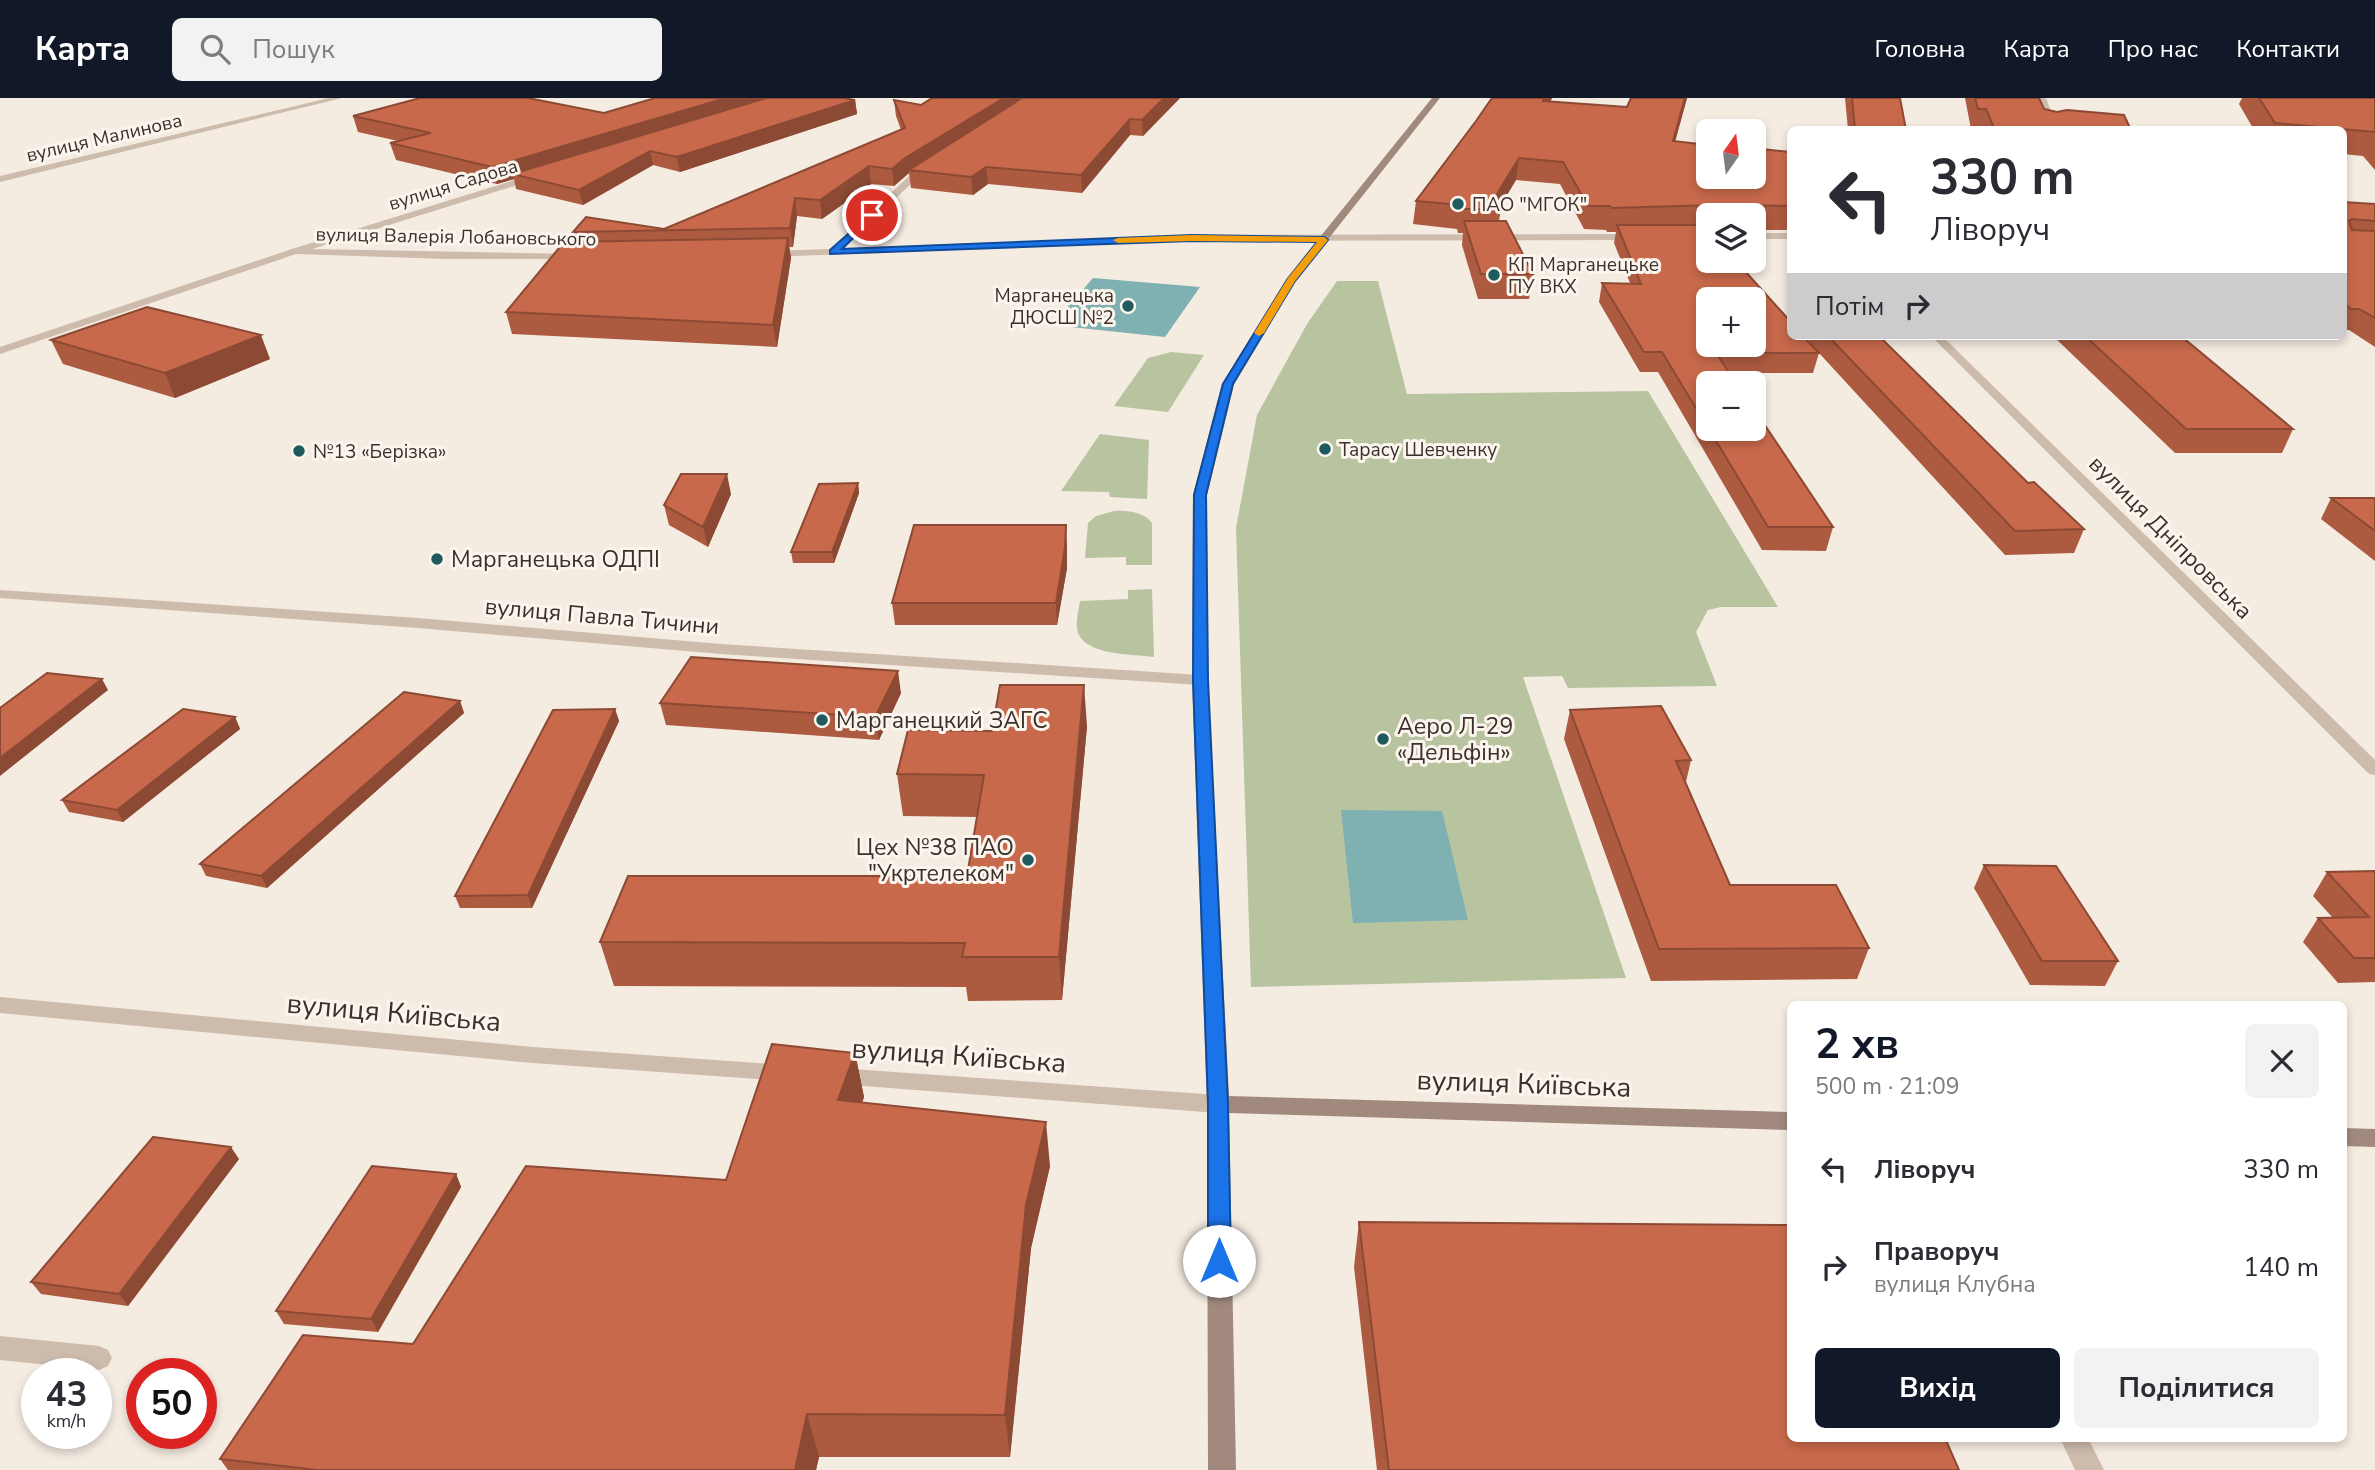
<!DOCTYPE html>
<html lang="uk">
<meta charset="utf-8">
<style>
body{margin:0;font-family:"Nunito Sans",sans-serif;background:#f2f2f3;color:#2b2b33;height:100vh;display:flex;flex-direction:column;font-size:26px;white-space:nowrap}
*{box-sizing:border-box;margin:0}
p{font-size:23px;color:#7c7c81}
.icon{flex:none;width:38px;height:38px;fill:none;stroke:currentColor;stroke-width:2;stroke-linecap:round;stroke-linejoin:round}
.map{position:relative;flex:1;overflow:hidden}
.panel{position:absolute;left:1787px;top:903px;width:560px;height:441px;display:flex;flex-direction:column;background:#fff;border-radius:10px;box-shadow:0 4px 10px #0003}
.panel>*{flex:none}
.hud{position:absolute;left:1787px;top:28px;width:560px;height:214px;border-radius:10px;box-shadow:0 4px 10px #0003;background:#fff;color:#2b2b33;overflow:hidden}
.needle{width:46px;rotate:14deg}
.tools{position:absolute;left:1696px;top:21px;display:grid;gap:14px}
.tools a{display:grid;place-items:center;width:70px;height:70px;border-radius:10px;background:#fff;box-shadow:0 4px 10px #0003;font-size:35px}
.speed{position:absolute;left:21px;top:1260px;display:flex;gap:14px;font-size:35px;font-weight:700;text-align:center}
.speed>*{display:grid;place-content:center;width:91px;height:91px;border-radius:50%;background:#fff;box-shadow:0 4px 10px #0003;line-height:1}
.speed small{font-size:18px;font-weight:400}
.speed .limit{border:10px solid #d22;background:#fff;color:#111}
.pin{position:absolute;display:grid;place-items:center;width:60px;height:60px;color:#fff;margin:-30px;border:4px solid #fff;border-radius:50%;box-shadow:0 2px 7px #0007}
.me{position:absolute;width:77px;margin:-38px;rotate:0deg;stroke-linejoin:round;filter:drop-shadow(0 0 5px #0008)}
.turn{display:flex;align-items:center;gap:24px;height:147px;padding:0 28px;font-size:32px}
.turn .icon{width:91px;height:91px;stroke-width:2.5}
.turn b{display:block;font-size:49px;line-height:60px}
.then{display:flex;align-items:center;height:66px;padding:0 28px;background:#0003;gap:14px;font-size:26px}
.round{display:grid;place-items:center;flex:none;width:74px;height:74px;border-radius:10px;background:#f2f2f3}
.headline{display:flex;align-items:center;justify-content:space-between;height:119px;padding:0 28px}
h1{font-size:42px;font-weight:700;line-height:52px;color:#111827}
.primary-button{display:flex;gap:14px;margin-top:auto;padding:14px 28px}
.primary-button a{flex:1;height:80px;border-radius:10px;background:#111827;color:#fff;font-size:28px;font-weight:700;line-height:80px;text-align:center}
.primary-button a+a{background:#f2f2f3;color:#2b2b33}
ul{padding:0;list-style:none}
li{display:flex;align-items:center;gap:21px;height:98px;padding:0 28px}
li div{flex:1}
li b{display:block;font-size:26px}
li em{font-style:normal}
header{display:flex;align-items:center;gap:42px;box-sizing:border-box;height:98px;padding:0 35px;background:#111827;color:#fff}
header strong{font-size:33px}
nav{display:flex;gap:38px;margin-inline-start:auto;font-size:24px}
.search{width:490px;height:63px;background:#f2f2f3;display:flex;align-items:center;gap:18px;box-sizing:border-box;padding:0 24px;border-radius:10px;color:#7c7c81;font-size:26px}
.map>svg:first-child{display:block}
.green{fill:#b8c4a0}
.water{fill:#7fb0b2}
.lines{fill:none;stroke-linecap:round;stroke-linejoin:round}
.street{fill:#cdbbac;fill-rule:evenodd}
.secondary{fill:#a18a7d;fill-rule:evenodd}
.wall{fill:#ac5a40}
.shaded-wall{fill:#8c4a34}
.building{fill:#c8694b;stroke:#8c4a34;stroke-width:2;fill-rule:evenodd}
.route{fill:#1a73e8;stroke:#114b97;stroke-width:2}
.slow{fill:#f59e0b}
.poi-dot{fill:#1f5a5e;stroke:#fbf5ee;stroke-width:2.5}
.labels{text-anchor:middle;stroke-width:6;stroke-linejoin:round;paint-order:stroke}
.far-street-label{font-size:19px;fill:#3b302b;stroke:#fbf5ee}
.far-poi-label{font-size:19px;fill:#3b302b;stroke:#fbf5ee;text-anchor:start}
.street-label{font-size:23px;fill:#3b302b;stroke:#fbf5ee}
.poi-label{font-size:23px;fill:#3b302b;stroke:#fbf5ee;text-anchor:start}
.near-street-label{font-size:28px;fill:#3b302b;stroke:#fbf5ee}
</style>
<header>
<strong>Карта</strong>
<div class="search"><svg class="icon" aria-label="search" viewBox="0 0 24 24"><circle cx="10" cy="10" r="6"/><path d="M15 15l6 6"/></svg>Пошук</div>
<nav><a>Головна</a><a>Карта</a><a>Про нас</a><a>Контакти</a></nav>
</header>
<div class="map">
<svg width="2375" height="1372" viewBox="0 0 2375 1372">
<rect width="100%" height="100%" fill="#f4ebe1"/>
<g class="green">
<polygon points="1337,183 1378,183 1407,296 1648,293 1778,509 1721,509 1708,512 1696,534 1717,588 1568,590 1562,578 1523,579 1626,880 1251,889 1236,430 1257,317 1307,226"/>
<polygon points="1171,254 1204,257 1168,314 1114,308 1148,260"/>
<polygon points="1100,336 1149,342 1147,401 1110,399 1109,394 1061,393"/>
<path d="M1114 413C1127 412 1144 414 1152 425V467H1126V459L1085 460 1088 425 1096 418Z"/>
<path d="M1152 491 1154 559C1133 556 1080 558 1077 530 1076 521 1079 511 1080 503L1128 501V492Z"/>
</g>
<g class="water">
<polygon points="1093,180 1200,189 1165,239 1052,227"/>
<polygon points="1341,712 1442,713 1468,822 1353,825"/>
</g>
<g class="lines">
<g class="street">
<polygon points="329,0 342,0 0,84 0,78"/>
<polygon points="2038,0 2046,0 2058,32 2050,32"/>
<polygon points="930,66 933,71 914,83 843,150 1192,137 1638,136 1643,139 1638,142 1192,143 767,159 762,156 767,153 831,151 908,79"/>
<polygon points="537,75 540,80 312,151 575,156 580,159 578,161 447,161 296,156 0,256 0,249 292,151"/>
<rect x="1754" y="135" width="36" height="6"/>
<polygon points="1931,238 1942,238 2375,662 2375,677 2369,676"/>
<polygon points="0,492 418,520 721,546 1200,577 1208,582 1200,587 721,556 418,530 0,500"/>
<polygon points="0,899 533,949 785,967 793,969 796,975 793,981 785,983 533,965 0,915"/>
<polygon points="837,970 1218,997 1226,1000 1229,1006 1226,1012 1218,1015 837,986 829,984 826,978 829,972"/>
<polygon points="0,1238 99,1248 108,1252 112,1260 108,1268 99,1272 0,1262"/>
<polygon points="2060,1340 2088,1340 2104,1372 2075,1372"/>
</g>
<g class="secondary">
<polygon points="1432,0 1440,0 1295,183 1234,286 1207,397 1208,582 1229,998 1790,1014 1790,1032 1229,1015 1236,1372 1208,1372 1207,1006 1192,582 1193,397 1222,286 1287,180"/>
<polygon points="2343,1030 2375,1031 2375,1049 2343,1048"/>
</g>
</g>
<g class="wall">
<polygon points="1180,0 1143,38 1130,37 1082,95 988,86 973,97 911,90 909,75 894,88 871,86 822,121 797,118 793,149 789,149 791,160 777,249 512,236 506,214 576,144 573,134 664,131 901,32 896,18 894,2 921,7"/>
<polygon points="1492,0 1552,0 1550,4 1627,9 1631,0 1687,0 1675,44 1790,54 1790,132 1754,132 1754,117 1708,117 1708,131 1809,244 1810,238 1879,238 2028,385 2084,431 2074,455 2005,457 1819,255 1813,275 1729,275 1833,429 1826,453 1762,452 1658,274 1640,274 1599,204 1602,185 1630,185 1614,145 1616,134 1607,134 1606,132 1584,131 1560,86 1516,82 1500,109 1501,111 1499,123 1533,176 1529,201 1478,201 1462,147 1463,135 1458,135 1457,131 1413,126 1416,103 1476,23"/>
<polygon points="1845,0 1900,0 1906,32 1848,32"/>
<polygon points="1965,0 2039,0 2044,11 2131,32 1971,31"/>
<polygon points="2242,0 2375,0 2375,72 2363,58 2343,56 2343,32 2254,32 2239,6"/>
<polygon points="855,2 857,16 680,74 653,67 583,107 516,91 514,81 497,86 396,62 390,45 398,43 358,34 353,18 604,15"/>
<polygon points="2343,104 2375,106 2375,249 2349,232 2343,232"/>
<polygon points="2053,238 2181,238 2293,331 2282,355 2175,355"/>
<polygon points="51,242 270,261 175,300 63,266"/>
<polygon points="858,385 859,395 834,465 793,465 791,454"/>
<polygon points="731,396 708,449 669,427 664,407"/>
<polygon points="2331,400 2375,400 2375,463 2321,421"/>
<polygon points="1067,448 1067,470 1057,527 895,527 892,505"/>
<polygon points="901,595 879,642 666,627 660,605"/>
<polygon points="460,603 464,615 267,790 206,778 200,766"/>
<polygon points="615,611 619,623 532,810 460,810 455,798"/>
<polygon points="1570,612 1691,662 1686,684 1730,787 1869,850 1857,881 1651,883 1564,641"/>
<polygon points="235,619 240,631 123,724 69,714 62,702"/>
<polygon points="1087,628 1062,902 968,903 966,889 614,888 600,844 967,778 977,719 903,718 897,676 992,633"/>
<polygon points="1984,767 2118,863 2105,888 2030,887 1974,790"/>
<polygon points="2375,773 2375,884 2338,885 2303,844 2318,820 2333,820 2313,798 2327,774"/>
<polygon points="855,955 864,999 862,1005 1050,1068 1031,1150 1010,1359 819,1359 816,1372 228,1372 220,1361 413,1246 726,1082"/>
<polygon points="239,1061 128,1208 41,1196 31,1184"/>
<polygon points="456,1076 461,1089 378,1234 284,1226 276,1213"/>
<polygon points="1359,1124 1959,1372 1377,1372 1354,1169"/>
</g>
<g class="shaded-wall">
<polygon points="726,0 778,0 512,76 514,81 497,86 492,69"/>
<polygon points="1004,0 1031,0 909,72 909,75 894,88 892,71 905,60"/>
<polygon points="1164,0 1180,0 1143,38 1142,22"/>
<polygon points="1544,0 1552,0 1540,24 1543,3"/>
<polygon points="1685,0 1687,0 1669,65 1673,43"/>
<polygon points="855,2 857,16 680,74 677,59"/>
<polygon points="1130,21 1130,37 1082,95 1081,77"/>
<polygon points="650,53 653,67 583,107 579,92"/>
<polygon points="1519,60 1516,82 1498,111 1495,99"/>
<polygon points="869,68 871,86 822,121 820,102"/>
<polygon points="986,69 988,86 973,97 971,79"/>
<polygon points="795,100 797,118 793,149 790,130"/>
<polygon points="788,140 791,160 777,249 773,227"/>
<polygon points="261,237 270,261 175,300 165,275"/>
<polygon points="727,376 731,396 708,449 703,429"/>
<polygon points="858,385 859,395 834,465 832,454"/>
<polygon points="1066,427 1067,448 1067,470 1057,527 1056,505"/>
<polygon points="898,573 901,595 879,642 875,619"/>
<polygon points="102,581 108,592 0,678 0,660"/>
<polygon points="1084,587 1087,628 1062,902 1059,859"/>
<polygon points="460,603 464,615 267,790 261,778"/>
<polygon points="615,611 619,623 532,810 528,797"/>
<polygon points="235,619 240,631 123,724 117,712"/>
<polygon points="855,955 864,999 847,1046 838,1002"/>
<polygon points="1046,1024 1050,1068 1031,1150 1010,1359 1005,1317 1026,1107"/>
<polygon points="231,1049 239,1061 128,1208 119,1196"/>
<polygon points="456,1076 461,1089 378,1234 371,1221"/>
<polygon points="807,1316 819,1359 816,1372 795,1372"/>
</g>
<g class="building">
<polygon points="420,0 528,0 604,15 655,0 726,0 492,69 390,45 431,35 353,18"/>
<polygon points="766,0 843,0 855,2 677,59 650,53 579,92 512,76"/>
<polygon points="932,0 1004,0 905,60 892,71 869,68 820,102 795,100 790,130 573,134 586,119 664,131 905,30 894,2 921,7"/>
<polygon points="1022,0 1164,0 1142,22 1130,21 1081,77 986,69 971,79 909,72"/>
<polygon points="1492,0 1544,0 1543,3 1627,9 1631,0 1685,0 1673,43 1708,47 1708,79 1754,79 1754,50 1790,54 1790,108 1717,107 1611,110 1610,108 1588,108 1563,64 1519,60 1495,99 1501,111 1461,111 1460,107 1416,103 1476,23"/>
<polygon points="1852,0 1900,0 1906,32 1855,32"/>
<polygon points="1975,0 2039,0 2044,11 2057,14 2067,12 2124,17 2131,32 1995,32 1986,11 1978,11"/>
<polygon points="2259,0 2375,0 2375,34 2275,25"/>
<polygon points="2343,104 2375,106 2375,123 2352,121 2349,123 2352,132 2375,133 2375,220 2359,211 2351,211 2343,205"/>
<polygon points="1464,123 1506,123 1533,176 1481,176"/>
<path d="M1617 127H1704L1708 132V163H1736L1790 223V238H1803L1819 255H1716L1736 285H1708V330L1662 254H1644L1602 185 1641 186ZM1708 201H1754V247H1708Z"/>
<polygon points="788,140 773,227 506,214 564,144"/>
<polygon points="147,209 261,237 165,275 51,242"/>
<polygon points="1828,238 1879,238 2028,385 2034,384 2084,431 2015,433"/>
<polygon points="2085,238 2181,238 2293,331 2186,331"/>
<polygon points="1754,311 1833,429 1768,429 1709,331 1754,331"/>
<polygon points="681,376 727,376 703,429 664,407"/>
<polygon points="858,385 832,454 791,454 819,386"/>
<polygon points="2331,400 2375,400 2375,433"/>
<polygon points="914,427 1066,427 1065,449 1056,505 892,505"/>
<polygon points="691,559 898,573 875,619 660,605"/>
<polygon points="47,575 102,581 0,660 0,610"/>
<polygon points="1000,587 1084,587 1059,859 962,859 965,845 600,844 628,778 967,778 984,677 897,676 908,632 992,633"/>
<polygon points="404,594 460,603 261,778 200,766"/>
<polygon points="1661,608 1691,662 1676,663 1730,787 1836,787 1869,850 1659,851 1570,612"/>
<polygon points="183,611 235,619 117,712 62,702"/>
<polygon points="615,611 528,797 455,798 553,612"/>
<polygon points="1984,767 2056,768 2118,863 2042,863"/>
<polygon points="2375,773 2375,860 2354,860 2318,820 2369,819 2327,774"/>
<polygon points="772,946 855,955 838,1002 1046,1024 1026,1107 1005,1317 807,1316 795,1372 318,1372 220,1361 303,1237 413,1246 526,1068 726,1082"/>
<polygon points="153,1039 231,1049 119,1196 31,1184"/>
<polygon points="372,1068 456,1076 371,1221 276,1213"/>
<polygon points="1359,1124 1790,1127 1790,1340 1945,1340 1959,1372 1389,1372"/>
</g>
<polygon class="route" points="872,115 875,119 842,151 1192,137 1324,139 1328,142 1295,183 1233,286 1206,397 1208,582 1228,1006 1231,1163 1227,1169 1219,1172 1212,1169 1208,1163 1208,1006 1193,582 1194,397 1223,286 1287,182 1317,144 1192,143 830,156 830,152"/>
<polygon class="slow" points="1192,137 1324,139 1328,142 1295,183 1264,235 1259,238 1254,235 1288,180 1317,144 1192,143 1118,145 1113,142 1118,140"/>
<g class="poi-dot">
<circle cx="1458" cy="106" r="7"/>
<circle cx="1494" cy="177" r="7"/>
<circle cx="1128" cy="208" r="7"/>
<circle cx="1325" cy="351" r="7"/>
<circle cx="299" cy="353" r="7"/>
<circle cx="437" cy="461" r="7"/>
<circle cx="822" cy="622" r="7"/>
<circle cx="1383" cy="641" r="7"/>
<circle cx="1028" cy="762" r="7"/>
</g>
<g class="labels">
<g class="far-street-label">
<text transform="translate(104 39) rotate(-13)" y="7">вулиця Малинова</text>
<text transform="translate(453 86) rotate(-17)" y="7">вулиця Садова</text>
<text transform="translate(456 138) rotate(1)" y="7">вулиця Валерія Лобановського</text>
</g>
<g class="far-poi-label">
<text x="1472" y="113">ПАО "МГОК"</text>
<text x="1508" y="173">КП Марганецьке<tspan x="1508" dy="22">ПУ ВКХ</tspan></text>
<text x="1114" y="204" text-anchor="end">Марганецька<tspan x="1114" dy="22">ДЮСШ №2</tspan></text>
<text x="1339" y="358">Тарасу Шевченку</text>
<text x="313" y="360">№13 «Берізка»</text>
</g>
<g class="street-label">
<text transform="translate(2171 439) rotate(45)" y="8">вулиця Дніпровська</text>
<text transform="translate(602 518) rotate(5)" y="8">вулиця Павла Тичини</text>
</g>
<g class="poi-label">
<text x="451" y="469">Марганецька ОДПІ</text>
<text x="836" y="630">Марганецкий ЗАГС</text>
<text x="1397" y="636">Аеро Л-29<tspan x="1397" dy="26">«Дельфін»</tspan></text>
<text x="1014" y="757" text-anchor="end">Цех №38 ПАО<tspan x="1014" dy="26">"Укртелеком"</tspan></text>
</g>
<g class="near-street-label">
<text transform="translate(394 914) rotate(5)" y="10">вулиця Київська</text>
<text transform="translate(959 957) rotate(4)" y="10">вулиця Київська</text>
<text transform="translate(1524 985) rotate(2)" y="10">вулиця Київська</text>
</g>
</g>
</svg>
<div class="tools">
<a><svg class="needle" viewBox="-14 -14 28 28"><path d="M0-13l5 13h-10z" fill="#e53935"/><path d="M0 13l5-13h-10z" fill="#7c7c81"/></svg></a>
<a><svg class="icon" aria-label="layers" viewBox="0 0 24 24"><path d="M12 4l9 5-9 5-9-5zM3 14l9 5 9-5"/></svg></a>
<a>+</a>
<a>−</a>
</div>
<div class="speed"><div>43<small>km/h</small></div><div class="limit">50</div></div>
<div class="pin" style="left:872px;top:117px;background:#d93025"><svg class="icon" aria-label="arrive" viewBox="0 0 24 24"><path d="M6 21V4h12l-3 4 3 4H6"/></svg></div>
<svg class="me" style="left:1219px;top:1163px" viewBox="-20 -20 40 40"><circle r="19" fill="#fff"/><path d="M0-13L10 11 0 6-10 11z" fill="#1a73e8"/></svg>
<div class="hud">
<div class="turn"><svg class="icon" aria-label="left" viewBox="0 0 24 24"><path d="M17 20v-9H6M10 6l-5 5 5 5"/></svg><div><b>330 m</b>Ліворуч</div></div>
<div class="then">Потім<svg class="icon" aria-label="right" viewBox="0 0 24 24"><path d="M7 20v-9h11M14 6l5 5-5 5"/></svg></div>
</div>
<section class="panel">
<div class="headline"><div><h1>2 хв</h1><p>500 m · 21:09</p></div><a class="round"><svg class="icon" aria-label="close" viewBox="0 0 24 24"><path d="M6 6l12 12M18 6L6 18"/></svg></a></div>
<ul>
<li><svg class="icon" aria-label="left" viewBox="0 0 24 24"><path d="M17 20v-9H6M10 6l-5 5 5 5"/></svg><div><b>Ліворуч</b></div><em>330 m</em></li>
<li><svg class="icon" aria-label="right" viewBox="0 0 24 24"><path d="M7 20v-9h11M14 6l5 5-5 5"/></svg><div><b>Праворуч</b><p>вулиця Клубна</p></div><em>140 m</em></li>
</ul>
<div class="primary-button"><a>Вихід</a><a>Поділитися</a></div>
</section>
</div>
